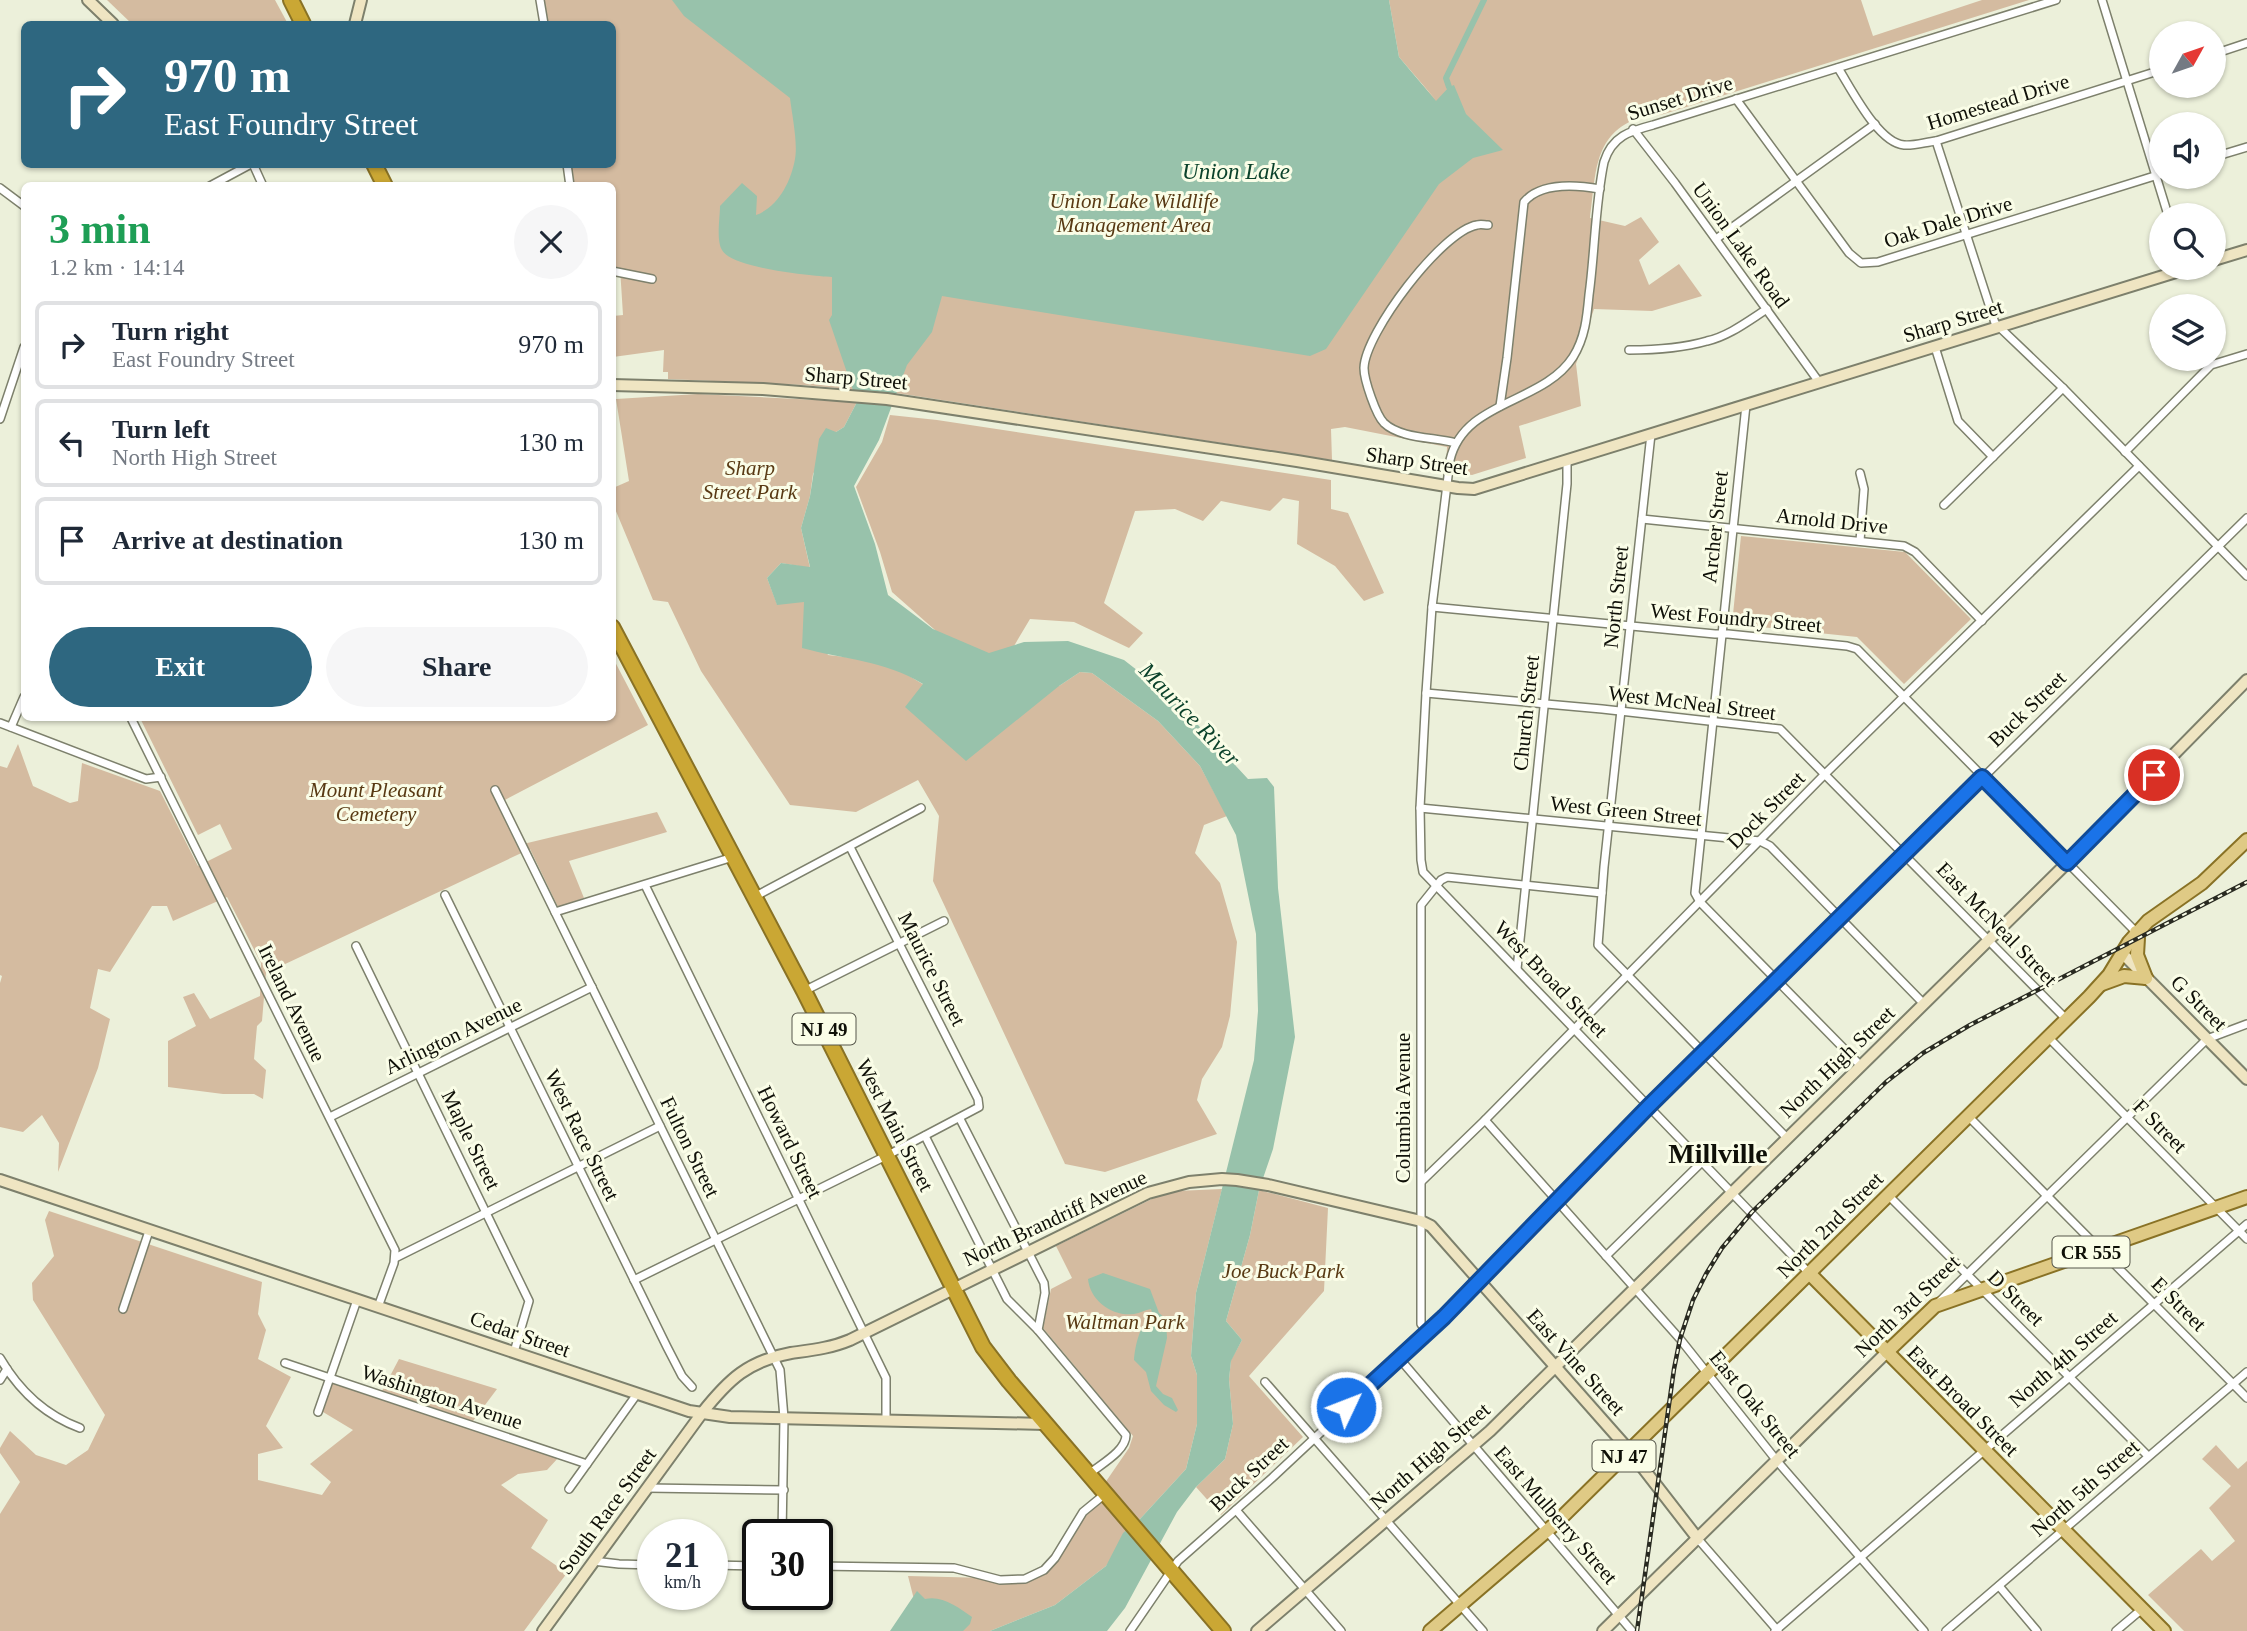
<!DOCTYPE html>
<meta charset="utf-8">
<style>
body{margin:0;font-family:Georgia,serif;background:#f6f6f7;color:#1f2937;height:100vh;display:flex;flex-direction:column;font-size:26px;white-space:nowrap}
*{box-sizing:border-box;margin:0}
p{font-size:23px;color:#747a83}
.icon{flex:none;width:38px;height:38px;fill:none;stroke:currentColor;stroke-width:2;stroke-linecap:round;stroke-linejoin:round}
.map{position:relative;flex:1;overflow:hidden}
.drawer{position:absolute;left:21px;top:182px;width:595px;height:539px;display:flex;flex-direction:column;background:#fff;border-radius:10px;box-shadow:0 2px 5px #0004}
.drawer>*{flex:none}
.hud{position:absolute;left:21px;top:21px;width:595px;height:147px;border-radius:10px;box-shadow:0 2px 5px #0004;background:#2e6780;color:#fff;overflow:hidden}
.needle{width:46px;rotate:50deg}
.buttons{position:absolute;left:2149px;top:21px;display:grid;gap:14px}
.buttons a{display:grid;place-items:center;width:77px;height:77px;border-radius:50%;background:#fff;box-shadow:0 2px 5px #0004;font-size:35px}
.speed{position:absolute;left:637px;top:1519px;display:flex;gap:14px;font-size:35px;font-weight:700;text-align:center}
.speed>*{display:grid;place-content:center;width:91px;height:91px;border-radius:50%;background:#fff;box-shadow:0 2px 5px #0004;line-height:1}
.speed small{font-size:18px;font-weight:400}
.speed .limit{border:4px solid #111;border-radius:10px;background:#fff;color:#111}
.pin{position:absolute;display:grid;place-items:center;width:60px;height:60px;color:#fff;margin:-30px;border:4px solid #fff;border-radius:50%;box-shadow:0 2px 7px #0007}
.me{position:absolute;width:77px;margin:-38px;rotate:47deg;stroke-linejoin:round;filter:drop-shadow(0 0 5px #0008)}
.turn{display:flex;align-items:center;gap:24px;height:147px;padding:0 28px;font-size:32px}
.turn .icon{width:91px;height:91px;stroke-width:2.5}
.turn b{display:block;font-size:49px;line-height:60px}
.round{display:grid;place-items:center;flex:none;width:74px;height:74px;border-radius:37px;background:#f6f6f7}
.headline{display:flex;align-items:center;justify-content:space-between;height:119px;padding:0 28px}
h1{font-size:42px;font-weight:700;line-height:52px;color:#1e9e55}
.primary-button{display:flex;gap:14px;margin-top:auto;padding:14px 28px}
.primary-button a{flex:1;height:80px;border-radius:42px;background:#2e6780;color:#fff;font-size:28px;font-weight:700;line-height:80px;text-align:center}
.primary-button a+a{background:#f6f6f7;color:#1f2937}
ul{padding:0;list-style:none}
li{display:flex;align-items:center;gap:21px;height:88px;margin:0 14px 10px;padding:0 14px;border:4px solid #e0e1e3;border-radius:10px}
li div{flex:1}
li b{display:block;font-size:26px}
li em{font-style:normal}
.map>svg:first-child{display:block}
.green{fill:#d4bba0}
.water{fill:#98c2ab}
.lines{fill:none;stroke-linecap:round;stroke-linejoin:round}
.canal{stroke:#98c2ab;stroke-width:6}
.street-casing{stroke:#7d806c;stroke-width:10}
.secondary-casing{stroke:#7d806c;stroke-width:14}
.primary-casing{stroke:#897225;stroke-width:16}
.highway-casing{stroke:#897225;stroke-width:18}
.street{stroke:#fff;stroke-width:7}
.secondary{stroke:#efe5c2;stroke-width:10}
.primary{stroke:#dfca85;stroke-width:12}
.highway{stroke:#caa734;stroke-width:14}
.rail-casing{stroke:#292a21;stroke-width:4.5}
.rail{stroke:#fafde7;stroke-width:2;stroke-dasharray:5;stroke-linecap:butt}
.route-casing{stroke:#114b97;stroke-width:18}
.route{stroke:#1a73e8;stroke-width:12}
.labels{text-anchor:middle;stroke-width:6;stroke-linejoin:round;paint-order:stroke}
.shield{fill:#fafde7;stroke:#56574b;stroke-width:2}
.shield-label{font-size:19px;font-weight:bold;fill:#0f1008}
.street-label{font-size:21px;fill:#0f1008;stroke:#fafde7}
.park-label{font-size:21px;font-style:italic;fill:#583913;stroke:#fafde7}
.water-label{font-size:23px;font-style:italic;fill:#0b422b;stroke:#fafde7}
.district-label{font-size:28px;font-weight:bold;fill:#0f1008;stroke:#fafde7}
</style>
<div class="map">
<svg width="2247" height="1631" viewBox="0 0 2247 1631">
<rect width="100%" height="100%" fill="#ecf0da"/>
<g class="green">
<polygon points="107,0 275,0 288,24 132,24"/>
<path d="M540 0H1385L1395 55 1435 99 1399 57 1389 0H1861L1873 36 1982 0H2029L1664 114C1655 116 1645 116 1636 119 1592 136 1596 178 1590 218L1625 226 1641 217 1659 242 1639 260 1649 285 1679 264 1702 296 1652 311 1594 309 1576 364 1581 406 1519 426 1526 458 1472 475 1446 471 1447 447 1345 427 1331 429 1332 460 896 393 803 385 668 379V372H663L664 350 613 357V316L623 315 620 268 613 267 612 186 570 185 566 165 612 164V24H544Z"/>
<polygon points="698,394 857,402 844,427 836,432 813,474 810,496 801,528 810,568 781,563 767,578 777,604 804,601 828,655 862,659 903,672 924,685 1059,686 1080,672 1092,673 1158,721 1200,766 1227,816 1204,825 1195,853 1220,883 1237,942 1230,1016 1222,1047 1202,1079 1197,1100 1217,1134 1105,1172 1065,1164 933,881 939,816 918,780 856,812 790,805 701,671 668,602 653,600 613,504 613,488 629,481 616,399"/>
<polygon points="890,415 937,420 1331,480 1331,509 1348,513 1384,593 1364,601 1335,566 1297,544 1299,501 1283,498 1270,511 1221,501 1203,521 1175,509 1135,511 1104,603 1143,633 1129,648 1074,622 1030,619 1008,656 961,653 892,592 880,552 856,487 882,442"/>
<polygon points="1741,536 1905,552 1971,619 1904,684 1857,637 1732,624"/>
<polygon points="613,658 648,725 501,802 519,845 657,812 667,832 569,861 584,898 558,907 530,849 266,973 262,1021 257,1026 254,1059 266,1070 263,1099 254,1094 223,1094 168,1087 168,1041 196,1026 183,997 194,993 210,1019 260,996 261,963 227,897 173,921 167,906 152,906 110,972 98,969 90,1008 110,1019 98,1068 58,1172 59,1143 42,1115 23,1132 0,1127 0,983 2,976 0,975 0,766 7,768 18,744 33,786 70,803 78,801 82,763 160,791 198,866 232,849 220,824 198,835 140,718 612,718"/>
<polygon points="1222,1189 1196,1293 1191,1356 1197,1375 1197,1424 1186,1469 1140,1519 1106,1566 1055,1605 990,1631 922,1631 908,1576 1025,1579 1043,1573 1129,1448 1133,1436 1043,1328 1051,1289 1072,1278 1056,1246 1160,1195 1176,1191"/>
<polygon points="1259,1190 1328,1208 1324,1291 1249,1376 1303,1437 1221,1515 1196,1487 1225,1459 1233,1424 1229,1379 1231,1360 1242,1340 1226,1321 1250,1235"/>
<polygon points="49,1211 262,1282 258,1314 266,1330 258,1359 291,1377 266,1426 283,1448 258,1454 258,1480 322,1495 331,1482 310,1464 353,1430 318,1409 333,1380 380,1395 399,1359 497,1389 470,1425 559,1457 547,1470 518,1474 501,1485 548,1520 531,1548 567,1573 524,1631 0,1631 0,1514 20,1482 0,1453 0,1448 10,1431 36,1455 66,1465 88,1450 105,1415 33,1300 32,1283 54,1256 45,1220"/>
<polygon points="2216,1445 2238,1469 2247,1461 2247,1631 2184,1631 2148,1595 2201,1549 2212,1561 2235,1541 2209,1508 2231,1486 2202,1459"/>
</g>
<g class="water">
<path d="M672 0H1389L1399 57 1436 101 1449 87 1454 85 1466 114 1503 150 1473 158 1439 184 1326 349 1310 356 942 296 932 332 907 365 879 440 854 486 875 544 888 595 933 629 989 653 1024 642 1068 641 1124 660 1174 699 1248 779 1267 778 1274 787 1278 888 1295 1037 1273 1149 1259 1190 1250 1235 1226 1321 1242 1340 1231 1361 1229 1379 1233 1424 1225 1459 1196 1487 1177 1512 1125 1608 1107 1631H990L1055 1605 1106 1566 1123 1533 1140 1519 1186 1469 1197 1424V1375L1191 1356 1196 1293 1254 1060 1258 1011 1256 934 1236 835 1200 766 1158 721 1092 673 1080 672 1059 686 966 761 905 707 923 684C884 660 845 660 802 648L804 602 777 605 767 578 781 563 810 567 801 528 810 496 819 439 826 428 836 432 844 427 857 402 829 320 832 315V277C811 276 731 268 722 250 716 240 720 218 720 206L742 183 757 196 756 215C778 207 791 182 795 159 798 143 792 115 790 98L684 16Z"/>
<path d="M1103 1273 1150 1289 1159 1313 1166 1319 1167 1338 1156 1386 1163 1394 1172 1398 1178 1410 1176 1412 1164 1405 1151 1391 1146 1372 1134 1360C1135 1346 1140 1322 1153 1316L1151 1309C1145 1310 1140 1313 1134 1314 1113 1317 1090 1301 1088 1279Z"/>
<path d="M917 1591 925 1599C942 1595 958 1607 972 1617L970 1624 963 1631H890Z"/>
</g>
<g class="lines">
<polyline class="canal" points="1449,87 1446,78 1484,0"/>
<defs>
<g id="street">
<polyline points="540,0 544,24"/>
<polyline points="2102,0 2168,215"/>
<polyline points="2214,54 2247,43"/>
<path d="M1838 68C1851 88 1878 143 1904 145 1914 146 1926 142 1936 141L2161 70"/>
<polyline points="1736,99 1849,253 1861,263 1878,262 2161,174"/>
<polyline points="1633,129 1675,183 1819,382"/>
<polyline points="1936,141 1995,323 2063,388 2247,576"/>
<polyline points="2214,157 2247,147"/>
<polyline points="253,164 263,186"/>
<polyline points="567,164 570,186"/>
<polyline points="210,186 251,164"/>
<polyline points="0,188 24,206"/>
<polyline points="1716,239 1875,124"/>
<polyline points="612,271 652,279"/>
<polyline points="1935,347 1958,421 1993,457"/>
<path d="M1629 350C1654 350 1683 348 1707 341 1729 336 1748 321 1767 309"/>
<polyline points="1746,405 1695,893 1700,902 1861,1066"/>
<path d="M1500 406 1507 358 1524 202C1541 182 1577 185 1600 189"/>
<polyline points="0,419 24,347"/>
<polyline points="1651,434 1604,867 1598,945 1787,1138"/>
<path d="M1456 443C1435 437 1401 439 1384 423 1376 415 1364 380 1364 368 1365 333 1442 231 1477 225 1481 224 1484 225 1488 225"/>
<polyline points="2125,452 2211,365 2247,354"/>
<polyline points="1944,505 2063,388"/>
<polyline points="1642,519 1904,546 1915,552 1982,621"/>
<polyline points="1860,541 1864,489 1860,473"/>
<polyline points="1432,607 1715,634 1728,634 1847,646 1857,649 2136,932"/>
<polyline points="1426,693 1602,709 1780,729 2066,1019"/>
<polyline points="131,718 395,1250 394,1263 378,1307"/>
<polyline points="0,723 146,779 161,777"/>
<polyline points="11,727 24,697"/>
<polyline points="495,790 780,1370 784,1418 782,1535"/>
<polyline points="1420,808 1760,841 1770,846 1924,1004"/>
<polyline points="645,885 886,1378 886,1420"/>
<polyline points="445,895 667,1347 682,1376 692,1387"/>
<polyline points="754,897 921,808"/>
<polyline points="555,912 733,857"/>
<polyline points="356,946 529,1301 514,1352"/>
<polyline points="1517,969 1567,484 1567,461"/>
<polyline points="804,991 944,921"/>
<polyline points="2048,1037 2247,1239"/>
<polyline points="1968,1116 2247,1398"/>
<polyline points="330,1117 592,987"/>
<polyline points="960,1119 1044,1283 1045,1293 1038,1330"/>
<polyline points="1485,1120 1680,1339 1777,1461 1924,1631"/>
<path d="M925 1136 1007 1299 1038 1330 1126 1435C1126 1451 1101 1464 1089 1474"/>
<polyline points="1422,1181 1485,1120 1825,774 2139,466"/>
<polyline points="1888,1195 2148,1456"/>
<polyline points="1606,1256 1703,1161"/>
<polyline points="395,1258 660,1126"/>
<path d="M1809 1273 1423 872 1421 860 1420 808 1426 693 1432 607 1450 460C1464 400 1543 404 1573 357 1585 338 1587 317 1589 295 1595 251 1595 205 1604 162 1612 136 1630 131 1653 125L2056 0"/>
<polyline points="634,1280 888,1155 979,1107 978,1099 850,847"/>
<polyline points="1940,1301 2207,1039 2247,1024"/>
<polyline points="123,1309 149,1231"/>
<polyline points="1427,1332 1421,1324 1421,905 1441,880 1447,877 1602,893"/>
<path d="M0 1358C18 1389 45 1415 80 1428"/>
<polyline points="1399,1358 1632,1631"/>
<polyline points="285,1363 587,1464"/>
<polyline points="0,1380 7,1369"/>
<polyline points="1265,1382 1483,1631"/>
<polyline points="318,1412 357,1300"/>
<polyline points="647,1488 784,1490"/>
<polyline points="569,1489 637,1394"/>
<polyline points="1236,1510 1341,1631"/>
<polyline points="1698,1539 1778,1631"/>
<polyline points="593,1561 619,1564 653,1565"/>
<polyline points="712,1565 758,1566"/>
<polyline points="817,1566 954,1568 1000,1580 1025,1579 1044,1570 1055,1558 1083,1512 1105,1494"/>
<polyline points="1999,1586 2037,1631"/>
<polyline points="1130,1631 1178,1561 1272,1478 1444,1317 1649,1106 2247,518"/>
<polyline points="1775,1631 2247,1224"/>
<polyline points="1946,1631 2247,1372"/>
<polyline points="2116,1631 2142,1609"/>
</g>
<g id="secondary">
<polyline points="88,0 113,24"/>
<polyline points="355,24 361,0"/>
<polyline points="2214,260 2247,250"/>
<polyline points="612,385 763,389 887,399 1297,461 1458,488 1474,489 2189,268"/>
<polyline points="2123,954 2247,1079"/>
<polyline points="0,1180 689,1411 730,1417 1045,1424"/>
<path d="M543 1631 702 1413C729 1379 748 1361 791 1353 812 1350 831 1348 850 1340L1148 1193 1189 1182 1222 1179 1237 1180 1268 1185 1421 1221 1431 1226 1629 1450 1698 1539"/>
<polyline points="1257,1631 1490,1431 2067,863 2247,680"/>
<polyline points="1603,1631 1887,1352"/>
</g>
<g id="primary">
<polyline points="2136,932 2138,938 2137,955 2146,978"/>
<polyline points="2102,984 2124,976 2146,978"/>
<polyline points="1809,1273 2164,1631"/>
<polyline points="1887,1352 1935,1306 2247,1197"/>
<polyline points="1430,1631 1556,1523 2089,997 2109,975 2129,942 2148,921 2202,883 2247,840"/>
</g>
<g id="highway">
<polyline points="291,0 303,24"/>
<polyline points="374,164 385,186"/>
<polyline points="612,627 804,991 983,1347 1009,1381 1223,1631"/>
</g>
</defs>
<use href="#street" class="street-casing"/>
<use href="#secondary" class="secondary-casing"/>
<use href="#primary" class="primary-casing"/>
<use href="#highway" class="highway-casing"/>
<use href="#street" class="street"/>
<use href="#secondary" class="secondary"/>
<use href="#primary" class="primary"/>
<use href="#highway" class="highway"/>
<defs>
<polyline id="rail" points="1637,1631 1674,1369 1680,1339 1693,1300 1706,1274 1722,1248 1752,1212 1886,1082 1923,1053 1970,1025 2247,882"/>
</defs>
<use href="#rail" class="rail-casing"/>
<use href="#rail" class="rail"/>
</g>
<g class="lines">
<defs>
<polyline id="route" points="1346,1407 1444,1317 1649,1106 1982,777 2067,863 2154,775"/>
</defs>
<use href="#route" class="route-casing"/>
<use href="#route" class="route"/>
</g>
<g class="labels">
<g class="shield">
<rect x="792.5" y="1013.5" width="63" height="31" rx="5"/>
<rect x="2052.5" y="1236.5" width="77" height="31" rx="5"/>
<rect x="1592.5" y="1440.5" width="63" height="31" rx="5"/>
</g>
<g class="shield-label">
<text x="824" y="1036">NJ 49</text>
<text x="2091" y="1259">CR 555</text>
<text x="1624" y="1463">NJ 47</text>
</g>
<g class="street-label">
<text transform="translate(1680 98) rotate(-17)" y="7">Sunset Drive</text>
<text transform="translate(1998 102) rotate(-17)" y="7">Homestead Drive</text>
<text transform="translate(1948 222) rotate(-17)" y="7">Oak Dale Drive</text>
<text transform="translate(1741 245) rotate(54)" y="7">Union Lake Road</text>
<text transform="translate(1953 321) rotate(-17)" y="7">Sharp Street</text>
<text transform="translate(856 378) rotate(5)" y="7">Sharp Street</text>
<text transform="translate(1417 461) rotate(8)" y="7">Sharp Street</text>
<text transform="translate(1832 521) rotate(6)" y="7">Arnold Drive</text>
<text transform="translate(1715 527) rotate(-84)" y="7">Archer Street</text>
<text transform="translate(1616 597) rotate(-84)" y="7">North Street</text>
<text transform="translate(1736 618) rotate(5)" y="7">West Foundry Street</text>
<text transform="translate(1692 703) rotate(7)" y="7">West McNeal Street</text>
<text transform="translate(2027 709) rotate(-44)" y="7">Buck Street</text>
<text transform="translate(1526 713) rotate(-84)" y="7">Church Street</text>
<text transform="translate(1766 810) rotate(-45)" y="7">Dock Street</text>
<text transform="translate(1626 811) rotate(6)" y="7">West Green Street</text>
<text transform="translate(1997 924) rotate(46)" y="7">East McNeal Street</text>
<text transform="translate(932 969) rotate(63)" y="7">Maurice Street</text>
<text transform="translate(1551 979) rotate(46)" y="7">West Broad Street</text>
<text transform="translate(292 1003) rotate(64)" y="7">Ireland Avenue</text>
<text transform="translate(2199 1003) rotate(45)" y="7">G Street</text>
<text transform="translate(453 1036) rotate(-26)" y="7">Arlington Avenue</text>
<text transform="translate(1837 1062) rotate(-44)" y="7">North High Street</text>
<text transform="translate(1403 1108) rotate(-90)" y="7">Columbia Avenue</text>
<text transform="translate(895 1125) rotate(63)" y="7">West Main Street</text>
<text transform="translate(2160 1126) rotate(45)" y="7">F Street</text>
<text transform="translate(582 1135) rotate(64)" y="7">West Race Street</text>
<text transform="translate(471 1140) rotate(64)" y="7">Maple Street</text>
<text transform="translate(790 1142) rotate(64)" y="7">Howard Street</text>
<text transform="translate(690 1147) rotate(64)" y="7">Fulton Street</text>
<text transform="translate(1055 1218) rotate(-25)" y="7">North Brandriff Avenue</text>
<text transform="translate(1830 1225) rotate(-45)" y="7">North 2nd Street</text>
<text transform="translate(2016 1298) rotate(45)" y="7">D Street</text>
<text transform="translate(2179 1304) rotate(45)" y="7">E Street</text>
<text transform="translate(1907 1306) rotate(-44)" y="7">North 3rd Street</text>
<text transform="translate(520 1334) rotate(19)" y="7">Cedar Street</text>
<text transform="translate(2063 1359) rotate(-41)" y="7">North 4th Street</text>
<text transform="translate(1576 1362) rotate(48)" y="7">East Vine Street</text>
<text transform="translate(442 1397) rotate(18)" y="7">Washington Avenue</text>
<text transform="translate(1963 1401) rotate(45)" y="7">East Broad Street</text>
<text transform="translate(1755 1404) rotate(51)" y="7">East Oak Street</text>
<text transform="translate(1430 1456) rotate(-41)" y="7">North High Street</text>
<text transform="translate(1249 1474) rotate(-43)" y="7">Buck Street</text>
<text transform="translate(2085 1488) rotate(-41)" y="7">North 5th Street</text>
<text transform="translate(607 1511) rotate(-54)" y="7">South Race Street</text>
<text transform="translate(1556 1515) rotate(49)" y="7">East Mulberry Street</text>
</g>
<g class="park-label">
<text x="1134" y="208">Union Lake Wildlife<tspan x="1134" dy="24">Management Area</tspan></text>
<text x="750" y="475">Sharp<tspan x="750" dy="24">Street Park</tspan></text>
<text x="376" y="797">Mount Pleasant<tspan x="376" dy="24">Cemetery</tspan></text>
<text x="1283" y="1278">Joe Buck Park</text>
<text x="1125" y="1329">Waltman Park</text>
</g>
<g class="water-label">
<text x="1236" y="179">Union Lake</text>
<text transform="translate(1190 714) rotate(46)" y="8">Maurice River</text>
</g>
<g class="district-label">
<text x="1718" y="1163">Millville</text>
</g>
</g>
</svg>
<div class="buttons">
<a><svg class="needle" viewBox="-14 -14 28 28"><path d="M0-13l5 13h-10z" fill="#e53935"/><path d="M0 13l5-13h-10z" fill="#747a83"/></svg></a>
<a><svg class="icon" aria-label="sound" viewBox="0 0 24 24"><path d="M4 9h4l5-4v14l-5-4H4zM17 9q2 3 0 6"/></svg></a>
<a><svg class="icon" aria-label="search" viewBox="0 0 24 24"><circle cx="10" cy="10" r="6"/><path d="M15 15l6 6"/></svg></a>
<a><svg class="icon" aria-label="layers" viewBox="0 0 24 24"><path d="M12 4l9 5-9 5-9-5zM3 14l9 5 9-5"/></svg></a>
</div>
<div class="speed"><div>21<small>km/h</small></div><div class="limit">30</div></div>
<div class="pin" style="left:2154px;top:775px;background:#d93025"><svg class="icon" aria-label="arrive" viewBox="0 0 24 24"><path d="M6 21V4h12l-3 4 3 4H6"/></svg></div>
<svg class="me" style="left:1346px;top:1407px" viewBox="-20 -20 40 40"><circle r="17" fill="#1a73e8" stroke="#fff" stroke-width="3"/><path d="M0-11L8 9 0 5-8 9z" fill="#fff"/></svg>
<div class="hud">
<div class="turn"><svg class="icon" aria-label="right" viewBox="0 0 24 24"><path d="M7 20v-9h11M14 6l5 5-5 5"/></svg><div><b>970 m</b>East Foundry Street</div></div>
</div>
<section class="drawer">
<div class="headline"><div><h1>3 min</h1><p>1.2 km · 14:14</p></div><a class="round"><svg class="icon" aria-label="close" viewBox="0 0 24 24"><path d="M6 6l12 12M18 6L6 18"/></svg></a></div>
<ul>
<li><svg class="icon" aria-label="right" viewBox="0 0 24 24"><path d="M7 20v-9h11M14 6l5 5-5 5"/></svg><div><b>Turn right</b><p>East Foundry Street</p></div><em>970 m</em></li>
<li><svg class="icon" aria-label="left" viewBox="0 0 24 24"><path d="M17 20v-9H6M10 6l-5 5 5 5"/></svg><div><b>Turn left</b><p>North High Street</p></div><em>130 m</em></li>
<li><svg class="icon" aria-label="arrive" viewBox="0 0 24 24"><path d="M6 21V4h12l-3 4 3 4H6"/></svg><div><b>Arrive at destination</b></div><em>130 m</em></li>
</ul>
<div class="primary-button"><a>Exit</a><a>Share</a></div>
</section>
</div>
